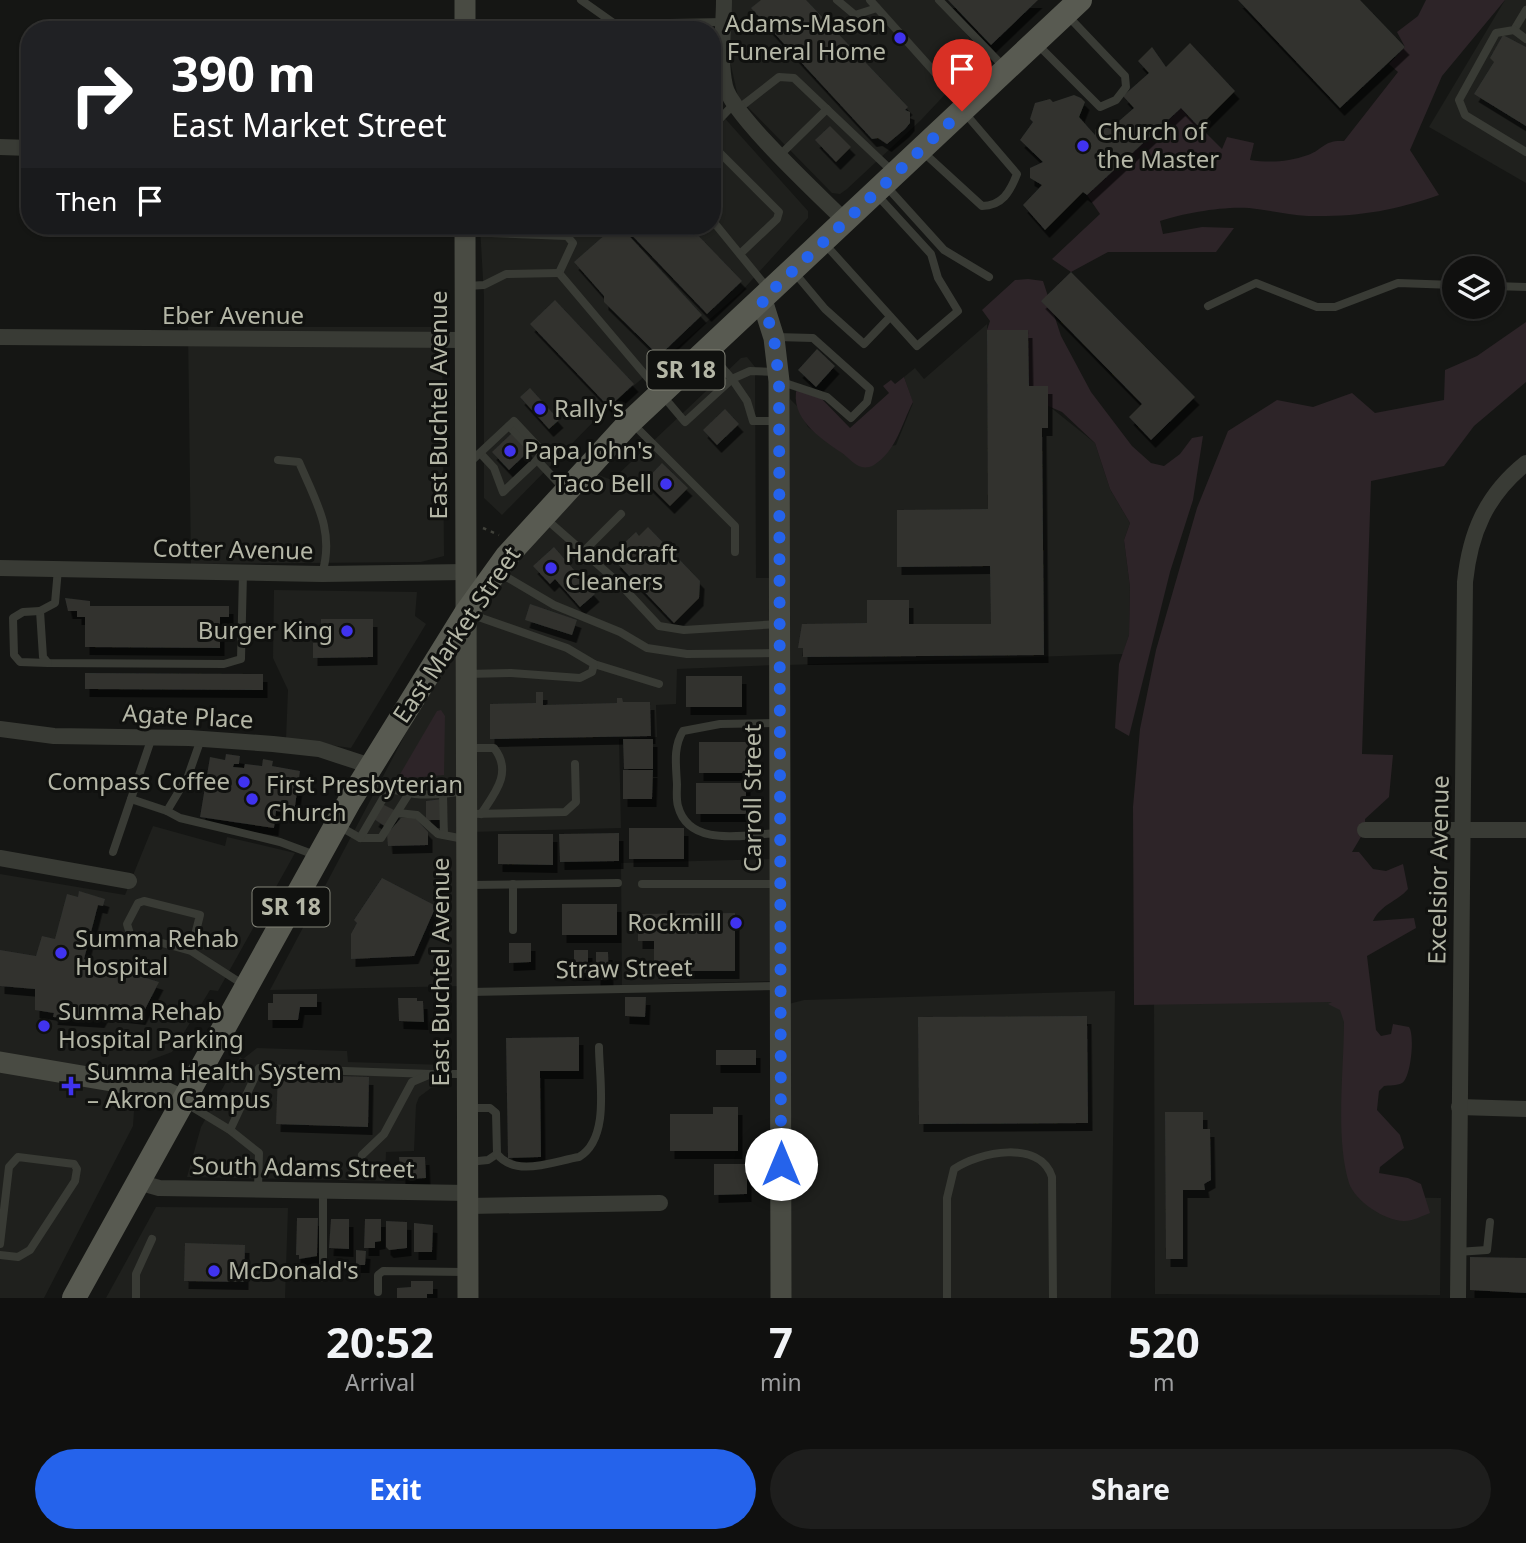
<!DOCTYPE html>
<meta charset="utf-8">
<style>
body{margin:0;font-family:"Noto Sans",sans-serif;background:#1e1e1d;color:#f1f3f6;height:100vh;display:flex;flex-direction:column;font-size:26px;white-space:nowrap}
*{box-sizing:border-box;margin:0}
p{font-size:23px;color:#9c9d9e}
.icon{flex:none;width:38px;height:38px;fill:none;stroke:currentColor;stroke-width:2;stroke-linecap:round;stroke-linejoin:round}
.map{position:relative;height:1298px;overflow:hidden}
.drawer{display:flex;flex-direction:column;background:#10100f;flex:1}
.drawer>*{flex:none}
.banner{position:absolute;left:21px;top:21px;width:700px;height:214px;border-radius:28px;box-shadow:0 2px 5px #0004,0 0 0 2px #30302f;background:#202124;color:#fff;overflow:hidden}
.buttons{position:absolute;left:1442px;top:256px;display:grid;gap:14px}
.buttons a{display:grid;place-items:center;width:63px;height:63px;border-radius:50%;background:#10100f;box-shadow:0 2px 5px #0004,0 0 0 2px #30302f;font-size:35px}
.pin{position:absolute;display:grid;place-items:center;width:60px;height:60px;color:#fff;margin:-72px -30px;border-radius:50% 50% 50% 0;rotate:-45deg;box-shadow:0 0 7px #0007}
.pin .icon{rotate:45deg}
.me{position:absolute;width:77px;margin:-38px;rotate:0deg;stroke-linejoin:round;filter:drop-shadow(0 0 5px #0008)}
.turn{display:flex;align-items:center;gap:24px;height:147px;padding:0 35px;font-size:32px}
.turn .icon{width:91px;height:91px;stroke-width:2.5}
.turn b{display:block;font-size:49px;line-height:60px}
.then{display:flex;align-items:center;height:66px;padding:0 35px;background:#0003;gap:14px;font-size:26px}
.eta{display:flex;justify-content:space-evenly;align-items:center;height:119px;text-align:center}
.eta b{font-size:42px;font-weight:700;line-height:49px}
.button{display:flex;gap:14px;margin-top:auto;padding:14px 35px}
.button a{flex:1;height:80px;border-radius:42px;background:#2563eb;color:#fff;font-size:28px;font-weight:700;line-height:80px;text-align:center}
.button a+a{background:#1e1e1d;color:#f1f3f6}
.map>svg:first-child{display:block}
.built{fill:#1f201d}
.green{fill:#2d2428}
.building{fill:#31322f;filter:url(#shadow)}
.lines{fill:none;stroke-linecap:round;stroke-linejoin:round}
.path{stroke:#41423b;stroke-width:2.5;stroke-dasharray:3.5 5;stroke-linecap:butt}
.lane{stroke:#393b35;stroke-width:8}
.street{stroke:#393b35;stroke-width:16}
.secondary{stroke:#494b43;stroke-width:21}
.primary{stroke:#585a51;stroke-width:24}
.route{stroke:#2563eb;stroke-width:12;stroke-dasharray:0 21.6}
.poi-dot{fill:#4033ef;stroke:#10110f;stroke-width:2.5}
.labels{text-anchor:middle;stroke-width:6;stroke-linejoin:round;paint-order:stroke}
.shield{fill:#10110f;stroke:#838479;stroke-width:2}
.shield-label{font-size:23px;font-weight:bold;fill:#b4b6a6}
.poi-label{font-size:24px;fill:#b4b6a6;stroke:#10110f;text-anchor:start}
.street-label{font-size:24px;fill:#b4b6a6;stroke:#10110f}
</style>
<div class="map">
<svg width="1526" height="1298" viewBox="0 0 1526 1298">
<defs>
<filter id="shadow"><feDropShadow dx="4.5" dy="8" stdDeviation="0" flood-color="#0009"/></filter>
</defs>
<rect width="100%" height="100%" fill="#151614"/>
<g class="built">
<polygon points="730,0 938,0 983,54 921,120 847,189 840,194 832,193 738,97 730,61"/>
<polygon points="1505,0 1526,0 1526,183 1429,127"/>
<polygon points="712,104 808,211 808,218 741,292 598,417 502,515 484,498 484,297 480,226 712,226"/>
<polygon points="987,324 987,330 1028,330 1029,385 1048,386 1049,406 1095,443 1110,489 1130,523 1124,540 1130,587 1129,635 1123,654 787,665 790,399 797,406 808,427 845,455 896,445 913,403 904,377 915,368 924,379"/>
<polygon points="188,327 442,327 444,556 421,562 191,564"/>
<polygon points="747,357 755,367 756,578 777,578 777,665 677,669 676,704 656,705 657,737 619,739 621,828 470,832 470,618 590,472 612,480 741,358"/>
<polygon points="274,590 417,592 415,616 426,624 351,748 286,739 288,690 273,658"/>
<polygon points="462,627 464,986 270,990"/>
<polygon points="153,826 225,846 227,837 295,853 218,991 210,990 172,1052 148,1061 134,1111 133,1126 44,1298 0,1298 0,874 125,895"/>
<polygon points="776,859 773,981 622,985 621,863"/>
<polygon points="1115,991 1111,1298 781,1298 781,1006 804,1000"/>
<polygon points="1351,999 1381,1197 1441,1198 1440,1295 1155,1294 1154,1003"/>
<polygon points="257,1048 347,1051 348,1062 448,1065 448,1086 431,1088 419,1097 416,1105 414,1151 386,1152 385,1181 187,1177 201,1127 240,1057 243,1059"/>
<polygon points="156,1207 288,1208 285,1298 106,1298"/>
</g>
<g class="green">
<path d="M1426 0H1505L1442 76 1410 150 1439 195C1393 211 1357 217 1308 216 1288 215 1269 210 1249 208 1224 206 1184 213 1160 221L1163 234 1202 227 1234 228 1216 252H1108L1071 272 1052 259 1100 214 1087 195 1181 108 1222 149 1227 137 1254 143 1250 160C1270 163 1288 162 1308 155 1324 149 1323 140 1344 141L1398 72 1389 64 1405 47 1397 32 1418 16Z"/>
<polygon points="1028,279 1043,281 1061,336 1091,392 1132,446 1151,463 1164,466 1180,454 1192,438 1203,436 1193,500 1170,572 1129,736 1115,728 1119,664 1129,635 1130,587 1124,540 1130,523 1110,489 1095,443 1062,412 1048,406 1048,386 1029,386 1028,330 987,330 990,321 982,310 1015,280"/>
<path d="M1526 322V382L1474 426 1444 466 1371 481 1362 754 1393 755 1389 797 1365 819V830L1352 852H1359L1373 869 1386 871 1403 864 1408 889C1397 902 1381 904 1373 921L1414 918 1416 928 1367 956 1376 1030 1381 1036 1391 1034 1393 1024 1409 1027C1415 1035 1411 1078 1402 1083 1397 1086 1389 1085 1384 1086L1379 1091 1377 1110 1400 1135 1404 1148 1380 1167 1379 1173 1408 1178 1421 1184 1430 1213C1422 1216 1413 1221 1404 1221 1385 1221 1355 1201 1349 1183 1335 1137 1344 1070 1344 1022L1340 1010 1328 1004 1332 1002 1134 1005 1133 807 1140 729 1156 650 1197 508 1228 431 1277 400 1313 407 1352 393 1375 413 1444 400 1445 370 1477 356Z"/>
<path d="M904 377 913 402C901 425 897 450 874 465 859 473 852 460 842 453 820 438 789 418 797 387L817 394 850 428 889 393 883 386 891 380 895 384Z"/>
<polygon points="441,710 445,716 444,775 410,778 399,776 437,711"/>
</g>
<g class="building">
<polygon points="761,0 806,0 908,107 905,110 910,112 910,123 905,129 887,144 878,138 872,139 751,8"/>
<polygon points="948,0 1038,0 991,45"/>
<polygon points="1238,0 1360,0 1405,47 1340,108"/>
<polygon points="1503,35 1526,47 1526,126 1474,94 1494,62 1490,58"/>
<polygon points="1190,43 1235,91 1199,127 1181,108 1087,195 1083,192 1045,230 1023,205 1042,185 1030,178 1030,168 1043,162 1020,140 1033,122 1030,119 1035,103 1050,99 1053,102 1074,95 1081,98 1085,102 1079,117 1095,135 1095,130 1104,121 1111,128 1134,108 1123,96 1149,73 1138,61 1152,47 1166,67"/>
<polygon points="830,126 851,147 836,162 815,140"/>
<polygon points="615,226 620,226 702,315 659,356 604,302 604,296 574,262"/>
<polygon points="623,226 689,226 742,281 707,314"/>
<polygon points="1071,272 1195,397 1151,440 1129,417 1142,404 1041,301"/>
<polygon points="555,300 634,384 609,407 530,324"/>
<polygon points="987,330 1028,330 1029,386 1048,386 1048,428 1042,428 1044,655 803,657 803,648 798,648 802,624 867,623 867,600 909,600 909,624 991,624 990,566 897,567 897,510 988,509"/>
<polygon points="817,349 835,366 816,387 798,370"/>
<polygon points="530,388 559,420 549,429 520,397"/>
<polygon points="725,409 739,424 717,445 703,430"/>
<polygon points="512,433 529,451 509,470 492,452"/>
<polygon points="662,463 688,488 670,506 645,481"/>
<polygon points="648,527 700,581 699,598 674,623 615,561 624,552 620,547 636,532 639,536"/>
<polygon points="554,547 595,594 580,607 555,579 550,584 533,566"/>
<polygon points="65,598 90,601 90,606 229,606 229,617 220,617 220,648 85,647 85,617 77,617 77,611 68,611"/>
<polygon points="530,604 577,620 572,635 525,620"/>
<polygon points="321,619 373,619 373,657 313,658 313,643 321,643"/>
<polygon points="85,673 263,674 263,690 85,689"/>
<rect x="686" y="676" width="56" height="31"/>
<polygon points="536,692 543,692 543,705 617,703 617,698 622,698 623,702 650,702 651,736 490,739 490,704 536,703"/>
<polygon points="623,739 653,739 653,769 624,769"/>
<rect x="699" y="742" width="49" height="31"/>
<polygon points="226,754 240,756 239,764 234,764 233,767 244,768 245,764 262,766 263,759 273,761 272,766 300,771 294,813 276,811 274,828 200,817 210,757 225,760"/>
<polygon points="623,770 653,770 652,799 623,799"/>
<rect x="696" y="783" width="50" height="31"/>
<polygon points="442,799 443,820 426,820 426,801"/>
<polygon points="382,804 396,811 386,827 374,819"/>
<polygon points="401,818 415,818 428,832 428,845 388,846 387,834"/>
<rect x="629" y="828" width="55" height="31"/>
<polygon points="619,833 619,861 560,862 559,834"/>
<polygon points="498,834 553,834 553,865 498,864"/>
<polygon points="382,878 436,906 414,956 351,959 351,934 357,923 354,920"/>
<polygon points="79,891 105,899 103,906 98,905 84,959 159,982 141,1017 104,1013 100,1020 53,1017 54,1013 35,1010 35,989 0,986 0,950 36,956 42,936 55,939 67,894 78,897"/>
<rect x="562" y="904" width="55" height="31"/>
<polygon points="735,913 735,971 654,971 654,941 638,941 638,914"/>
<polygon points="509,943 531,943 531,962 509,963"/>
<rect x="574" y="950" width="14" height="23"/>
<polygon points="596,952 608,952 609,979 596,980"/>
<polygon points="273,994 317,994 317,1007 300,1007 298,1020 268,1020 268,1003 273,1003"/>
<polygon points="625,997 646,997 645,1017 625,1016"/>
<polygon points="398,998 417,998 417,1001 423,1001 424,1022 399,1021"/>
<polygon points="1087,1016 1088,1123 919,1124 918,1017"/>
<polygon points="579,1037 579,1071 540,1071 541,1157 508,1158 506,1038"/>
<rect x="716" y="1050" width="40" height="15"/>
<polygon points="278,1074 369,1077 368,1127 276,1124"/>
<polygon points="713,1107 738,1107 738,1151 670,1151 670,1114 713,1114"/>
<polygon points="1165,1112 1203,1112 1203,1129 1210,1129 1211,1180 1204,1184 1205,1190 1183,1190 1183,1259 1166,1259"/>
<polygon points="399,1157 425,1157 426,1178 407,1179 407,1176 401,1176"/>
<polygon points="714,1164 747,1164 747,1194 714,1195"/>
<polygon points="297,1218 318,1218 317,1256 299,1259 299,1255 296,1255"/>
<polygon points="331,1219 349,1219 349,1249 329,1248"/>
<polygon points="365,1219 381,1219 381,1241 375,1242 375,1248 364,1248"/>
<polygon points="386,1221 407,1222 407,1248 389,1250 386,1247"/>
<polygon points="414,1223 433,1225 432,1252 414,1252"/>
<polygon points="185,1243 245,1245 244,1282 184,1281"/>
<polygon points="356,1250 366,1251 365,1265 356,1265"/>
<polygon points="1470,1257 1526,1258 1526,1293 1470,1290"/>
<polygon points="411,1281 433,1281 433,1294 427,1294 427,1298 397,1298 397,1288 411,1287"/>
</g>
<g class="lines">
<polyline class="path" points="483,528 499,535"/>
<g class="lane">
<polyline points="581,0 615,24"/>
<polyline points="837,0 855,15 877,8"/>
<polyline points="870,0 964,105"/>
<polyline points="939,0 1004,67"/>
<polyline points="1526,10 1514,30 1496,33 1459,100 1465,115 1526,152"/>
<polyline points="607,30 607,26 615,24 724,22"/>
<polyline points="1514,30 1526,39"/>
<polyline points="1037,44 1100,107 1116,100 1126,87 1125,76 1067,15"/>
<polyline points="738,109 779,77 794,78 893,172"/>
<polyline points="712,127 734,104"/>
<polyline points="712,145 779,212 777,219 740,254"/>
<path d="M923 152 982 206C1002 206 1010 192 1017 174L964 112"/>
<polyline points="780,155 827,109"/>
<polyline points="887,187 944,250 989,277"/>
<polyline points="712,220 769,290"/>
<polyline points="465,232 567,236 573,243 559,273"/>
<polyline points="824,243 917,346 958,311 938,278 931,254 877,195"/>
<polyline points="794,272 825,309 864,344 889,318"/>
<polyline points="559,273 685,422 732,379 709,352"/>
<polyline points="467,286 484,285 506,274 559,273"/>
<polyline points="1493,286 1526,287"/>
<polyline points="1208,306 1256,283 1317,307 1335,307 1398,283 1454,285"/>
<polyline points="776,337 813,338 870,389 867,402 851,418 827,397 779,381"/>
<polyline points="777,372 750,371 732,379 747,401 753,421 779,421"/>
<polyline points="632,423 735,526 735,552"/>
<polyline points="509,426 532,450 540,449"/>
<polyline points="481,454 494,468 503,492 537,460"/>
<path d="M278 460 299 462C316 502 335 531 322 574"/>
<polyline points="468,464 514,421 543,452 537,460 565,490"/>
<polyline points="546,519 620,584 659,626 684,630 779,624"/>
<polyline points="585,550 621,514"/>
<polyline points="58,569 55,603 40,611 43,657 48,663 224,664 241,659 243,573"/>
<polyline points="498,572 554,605 620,632 647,648 687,654 777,653"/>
<polyline points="40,611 23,612 13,618 14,655 20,662 48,663"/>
<polyline points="594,664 659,684"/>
<polyline points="466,674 511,673 580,678 592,672 594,664 567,648 470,614"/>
<path d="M777 723 720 724 683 731C673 747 676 765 677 784 677 791 676 799 678 806 689 849 747 834 779 833"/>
<path d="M467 748H494C513 772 495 793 481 814"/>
<path d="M367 779C401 797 428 797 465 791"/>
<polyline points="443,795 444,835"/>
<polyline points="131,799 167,811 188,776 201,739"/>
<polyline points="167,811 180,818 280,842 315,855"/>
<polyline points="398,813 417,815 438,834 464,839"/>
<polyline points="469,814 565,812 576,802 575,764"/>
<polyline points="339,826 360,838 381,838 408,795"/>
<polyline points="360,838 388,790"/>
<polyline points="113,852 152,737"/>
<polyline points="513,884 513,930"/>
<polyline points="642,884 779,884"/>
<polyline points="470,885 618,883"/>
<polyline points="191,951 200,915 144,901 138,903 127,924 130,934 191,951 244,985"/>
<polyline points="469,992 778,986"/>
<polyline points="184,1102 230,1130 259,1153 258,1189"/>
<polyline points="468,1108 490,1108 496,1113 497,1154 488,1160 468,1162"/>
<polyline points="230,1130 259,1068 431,1074"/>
<path d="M497 1154C516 1178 554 1161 579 1157 611 1138 599 1079 599 1047"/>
<polyline points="362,1155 384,1134 412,1082 431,1074 465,1074"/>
<polyline points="323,1191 323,1278"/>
<polyline points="0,1244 9,1167 18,1157 74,1164 77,1169 75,1181 30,1250 18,1257 0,1255"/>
<polyline points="1457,1252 1487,1250 1490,1222"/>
<polyline points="378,1292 378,1275 383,1271 465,1272"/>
<polyline points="136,1298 136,1274 152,1239"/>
<path d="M947 1298V1198L954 1169C979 1152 1040 1139 1052 1177L1053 1298"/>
</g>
<g class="street">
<path d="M724 0C724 27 719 60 725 86 732 115 821 197 846 222"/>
<polyline points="0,147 30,148"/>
<polyline points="0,337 465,340"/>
<polyline points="0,568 322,574 466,572"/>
<polyline points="0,729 54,736 189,738 273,744 319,749 371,766"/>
<polyline points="1365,830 1526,830"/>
<polyline points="0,858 129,881"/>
<polyline points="1459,1107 1526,1109"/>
<polyline points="138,1182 159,1188 468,1193"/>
<polyline points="468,1206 660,1203"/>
<path d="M1458 1298 1465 582C1470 533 1486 495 1526 463"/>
</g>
<g class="secondary">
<polyline points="465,0 465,30"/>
<polyline points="465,226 468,1298"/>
<polyline points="762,300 774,338 779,381 781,1298"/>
<polyline points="0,1062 159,1089 182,1100"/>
</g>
<polyline class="primary" points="74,1298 349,802 466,613 507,556 628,424 1080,0"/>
</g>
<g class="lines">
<polyline class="route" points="781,1164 779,381 774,338 762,300 962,111"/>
</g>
<g class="poi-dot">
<circle cx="900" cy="38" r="7"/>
<circle cx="1083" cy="146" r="7"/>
<circle cx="540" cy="409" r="7"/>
<circle cx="510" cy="451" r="7"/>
<circle cx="666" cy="484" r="7"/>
<circle cx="551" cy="568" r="7"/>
<circle cx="347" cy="631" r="7"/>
<circle cx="244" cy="782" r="7"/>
<circle cx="252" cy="799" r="7"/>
<circle cx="736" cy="923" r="7"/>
<circle cx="61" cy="953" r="7"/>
<circle cx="44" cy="1026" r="7"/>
<path d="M67.5 1075.5h7v7h7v7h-7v7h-7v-7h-7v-7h7z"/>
<circle cx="214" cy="1271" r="7"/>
</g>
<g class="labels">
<g class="shield">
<rect x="647.5" y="350.5" width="77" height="39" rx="5"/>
<rect x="252.5" y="887.5" width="77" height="39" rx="5"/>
</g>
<g class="shield-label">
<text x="686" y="378">SR 18</text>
<text x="291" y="915">SR 18</text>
</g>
<g class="poi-label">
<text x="886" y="32" text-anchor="end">Adams-Mason<tspan x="886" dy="28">Funeral Home</tspan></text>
<text x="1097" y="140">Church of<tspan x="1097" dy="28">the Master</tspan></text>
<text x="554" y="417">Rally's</text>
<text x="524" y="459">Papa John's</text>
<text x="652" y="492" text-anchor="end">Taco Bell</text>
<text x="565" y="562">Handcraft<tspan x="565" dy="28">Cleaners</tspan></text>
<text x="333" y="639" text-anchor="end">Burger King</text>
<text x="230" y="790" text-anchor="end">Compass Coffee</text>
<text x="266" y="793">First Presbyterian<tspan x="266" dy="28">Church</tspan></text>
<text x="722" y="931" text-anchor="end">Rockmill</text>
<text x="75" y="947">Summa Rehab<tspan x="75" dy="28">Hospital</tspan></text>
<text x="58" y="1020">Summa Rehab<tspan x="58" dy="28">Hospital Parking</tspan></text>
<text x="87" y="1080">Summa Health System<tspan x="87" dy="28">– Akron Campus</tspan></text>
<text x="228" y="1279">McDonald's</text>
</g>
<g class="street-label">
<text x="233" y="324">Eber Avenue</text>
<text transform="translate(439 405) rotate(-90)" y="8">East Buchtel Avenue</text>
<text transform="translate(233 550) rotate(1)" y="8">Cotter Avenue</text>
<text transform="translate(457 635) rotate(-56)" y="8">East Market Street</text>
<text transform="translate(188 717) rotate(3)" y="8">Agate Place</text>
<text transform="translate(753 798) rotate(-90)" y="8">Carroll Street</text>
<text transform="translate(1439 870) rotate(-89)" y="8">Excelsior Avenue</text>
<text transform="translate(624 969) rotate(-1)" y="8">Straw Street</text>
<text transform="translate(441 972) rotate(-90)" y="8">East Buchtel Avenue</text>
<text transform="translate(303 1168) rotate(1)" y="8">South Adams Street</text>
</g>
</g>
</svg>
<div class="buttons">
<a><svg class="icon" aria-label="layers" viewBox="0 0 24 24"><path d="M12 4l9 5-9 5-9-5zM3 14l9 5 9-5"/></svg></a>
</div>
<div class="pin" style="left:962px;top:111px;background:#d93025"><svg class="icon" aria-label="arrive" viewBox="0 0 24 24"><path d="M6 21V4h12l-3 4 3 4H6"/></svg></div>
<svg class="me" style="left:781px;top:1164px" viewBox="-20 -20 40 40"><circle r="19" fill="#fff"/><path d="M0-13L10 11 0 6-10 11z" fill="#2563eb"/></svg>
<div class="banner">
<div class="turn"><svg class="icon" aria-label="right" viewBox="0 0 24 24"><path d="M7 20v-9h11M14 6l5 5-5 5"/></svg><div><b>390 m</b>East Market Street</div></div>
<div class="then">Then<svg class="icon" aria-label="arrive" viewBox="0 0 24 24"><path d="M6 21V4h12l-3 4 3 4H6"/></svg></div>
</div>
</div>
<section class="drawer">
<div class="eta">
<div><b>20:52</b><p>Arrival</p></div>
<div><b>7</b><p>min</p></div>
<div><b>520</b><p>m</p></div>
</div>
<div class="button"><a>Exit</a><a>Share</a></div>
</section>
